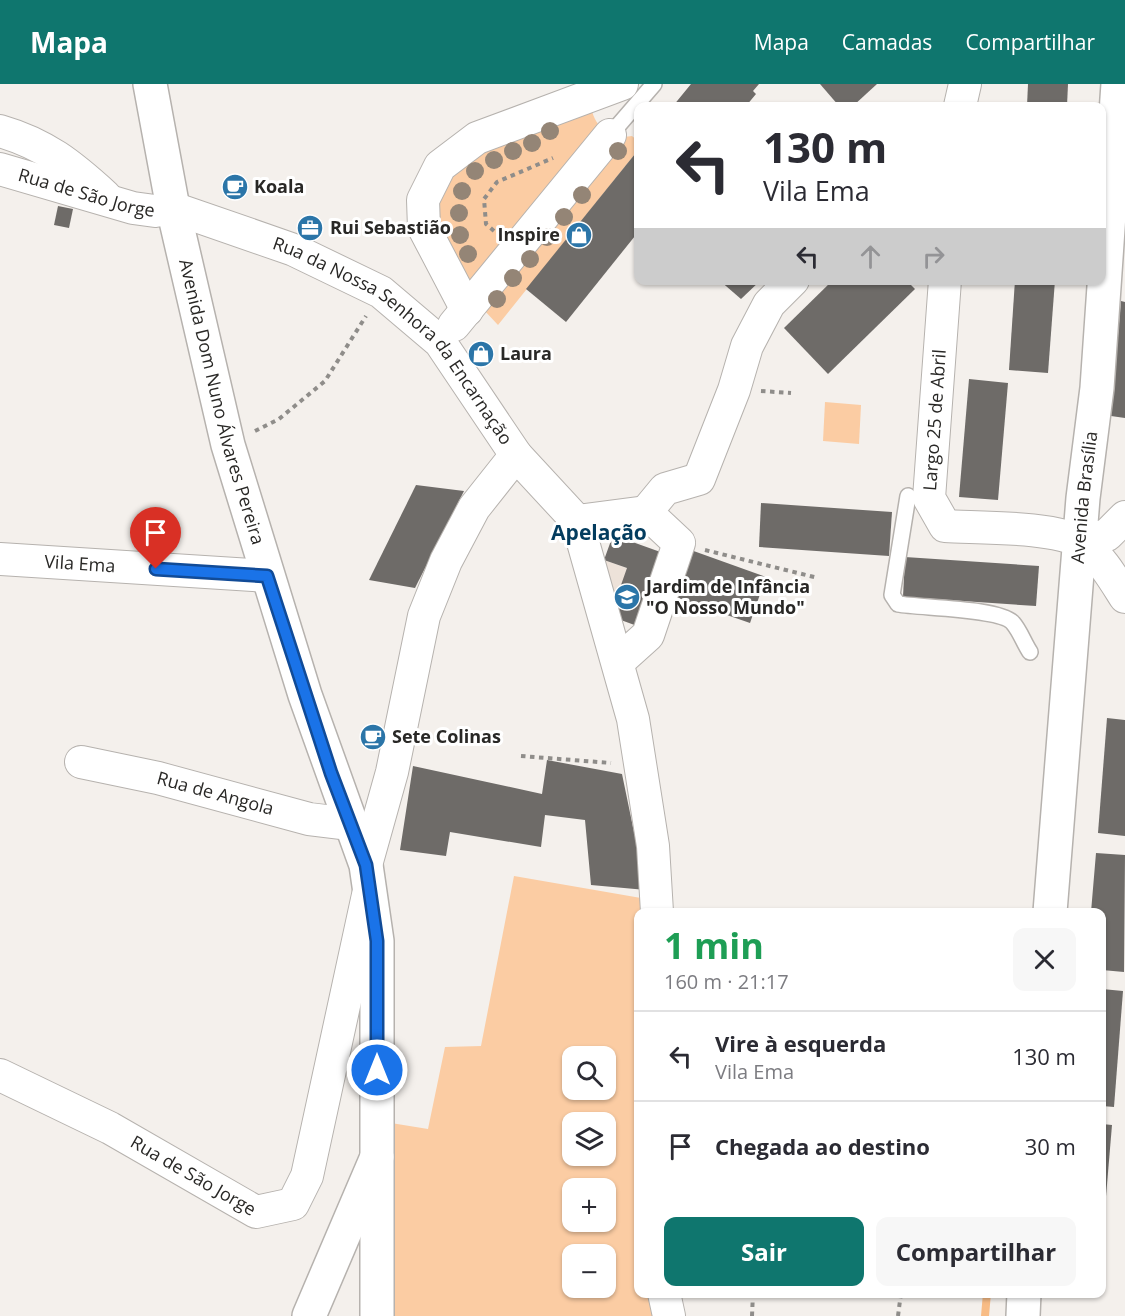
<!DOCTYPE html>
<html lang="pt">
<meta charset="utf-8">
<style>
body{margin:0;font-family:"Open Sans",sans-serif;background:#f7f7f7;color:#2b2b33;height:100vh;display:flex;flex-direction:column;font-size:22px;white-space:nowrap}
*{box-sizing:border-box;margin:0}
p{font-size:20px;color:#7c7c81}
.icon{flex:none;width:33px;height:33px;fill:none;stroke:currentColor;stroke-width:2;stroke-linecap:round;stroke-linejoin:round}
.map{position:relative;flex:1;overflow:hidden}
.sheet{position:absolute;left:634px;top:824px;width:472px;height:390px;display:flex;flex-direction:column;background:#fff;border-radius:12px;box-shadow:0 2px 4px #0004}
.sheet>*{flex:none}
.guide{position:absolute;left:634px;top:18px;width:472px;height:183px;border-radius:12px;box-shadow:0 2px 4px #0004;background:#fff;color:#2b2b33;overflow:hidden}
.tools{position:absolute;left:562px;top:962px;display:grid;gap:12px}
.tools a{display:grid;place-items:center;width:54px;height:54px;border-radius:12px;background:#fff;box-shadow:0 2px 4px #0004;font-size:30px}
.pin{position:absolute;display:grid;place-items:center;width:51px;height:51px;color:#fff;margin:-62px -26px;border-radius:50% 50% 50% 0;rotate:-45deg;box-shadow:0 0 6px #0007}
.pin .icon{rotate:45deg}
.me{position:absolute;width:66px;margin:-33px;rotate:0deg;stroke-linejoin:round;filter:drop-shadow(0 0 4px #0008)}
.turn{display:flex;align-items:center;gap:21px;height:126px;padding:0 30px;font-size:27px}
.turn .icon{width:78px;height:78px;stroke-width:2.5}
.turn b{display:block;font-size:42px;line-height:51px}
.lanes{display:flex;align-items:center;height:57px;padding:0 30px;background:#0003;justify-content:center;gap:30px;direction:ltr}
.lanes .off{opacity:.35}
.round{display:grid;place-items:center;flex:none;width:63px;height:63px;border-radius:12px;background:#f7f7f7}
.head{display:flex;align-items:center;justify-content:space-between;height:102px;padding:0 30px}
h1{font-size:36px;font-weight:700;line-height:45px;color:#1e9e55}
.cta{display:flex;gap:12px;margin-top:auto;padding:12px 30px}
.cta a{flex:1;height:69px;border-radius:12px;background:#0f766e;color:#fff;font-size:24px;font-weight:700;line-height:69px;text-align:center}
.cta a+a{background:#f7f7f7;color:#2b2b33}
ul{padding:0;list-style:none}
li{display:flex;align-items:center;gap:18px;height:90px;padding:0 30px;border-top:2px solid #e1e1e2}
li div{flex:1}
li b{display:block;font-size:22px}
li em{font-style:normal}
header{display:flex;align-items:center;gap:36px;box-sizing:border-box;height:84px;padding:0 30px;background:#0f766e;color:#fff}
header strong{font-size:28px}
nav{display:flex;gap:33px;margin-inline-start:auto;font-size:21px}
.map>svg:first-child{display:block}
.built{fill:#ede2d9}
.green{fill:#fbcca3;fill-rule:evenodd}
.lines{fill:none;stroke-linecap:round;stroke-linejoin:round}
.stream{stroke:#f8bc85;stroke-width:8}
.building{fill:#6e6b68}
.service-casing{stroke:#b6b2ae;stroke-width:18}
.minor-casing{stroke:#b6b2ae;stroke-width:34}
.tertiary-casing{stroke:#b6b2ae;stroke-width:36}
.secondary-casing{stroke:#b6b2ae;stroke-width:36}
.path{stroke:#8f8d8a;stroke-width:4;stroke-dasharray:4.5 4.5;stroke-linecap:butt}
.service{stroke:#fff;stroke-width:15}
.minor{stroke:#fff;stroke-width:32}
.tertiary{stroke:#fff;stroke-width:33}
.secondary{stroke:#fff;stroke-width:33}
.tree{fill:#948576}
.route-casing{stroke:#114b97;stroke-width:15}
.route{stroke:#1a73e8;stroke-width:10}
.labels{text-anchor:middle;stroke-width:6;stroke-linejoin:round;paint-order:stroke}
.poi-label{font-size:18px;font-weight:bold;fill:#292826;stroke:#fff;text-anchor:start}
.street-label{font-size:18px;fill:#292826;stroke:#fff}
.quarter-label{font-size:21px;font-weight:bold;fill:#033c5e;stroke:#fff}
</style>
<header>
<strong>Mapa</strong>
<nav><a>Mapa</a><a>Camadas</a><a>Compartilhar</a></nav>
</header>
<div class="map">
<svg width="1125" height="1232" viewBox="0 0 1125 1232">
<rect width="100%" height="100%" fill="#f4f0ec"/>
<polygon class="built" points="604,476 657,495 640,543 607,531"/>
<g class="green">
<path d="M591 22C594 43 610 56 632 52L639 58V65L498 241 468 209 430 139 434 108 468 66Z"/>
<polygon points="825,318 861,321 859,360 823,357"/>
<path d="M514 792 641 814 644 828H639V1033L636 1091 639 1120V1209H653L657 1232H391V1039L428 1045 445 963 481 962ZM573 972H606V1005H573ZM573 1038H606V1071H573ZM573 1104H606V1137H573ZM573 1170H606V1203H573Z"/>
</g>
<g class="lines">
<polyline class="stream" points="985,1232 987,1209"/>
</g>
<g class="building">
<polygon points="691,0 759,0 753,7 756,10 746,22 673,22"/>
<polygon points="820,0 877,0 853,22 839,22"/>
<polygon points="1028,0 1068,0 1067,22 1027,22"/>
<polygon points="639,65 639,147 566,238 526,205"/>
<polygon points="58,122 73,125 69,144 54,141"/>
<polygon points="719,196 761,196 741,215"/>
<polygon points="833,196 906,196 915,205 828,290 784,244"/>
<polygon points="1015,196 1055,196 1048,289 1009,286"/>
<polygon points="1121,217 1125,218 1125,334 1111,332"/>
<polygon points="969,295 1008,299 998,416 959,413"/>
<polygon points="416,401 464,407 415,504 369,496"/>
<polygon points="761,419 892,428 889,472 759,463"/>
<polygon points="613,451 666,470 640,543 610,532 627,484 604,476"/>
<polygon points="688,465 766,493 750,539 672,512"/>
<polygon points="905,473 1039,482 1036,522 903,513"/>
<polygon points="1107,634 1125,636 1125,752 1098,749"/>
<polygon points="547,676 622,690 646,806 591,801 585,736 545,731 541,763 450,748 446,772 400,766 413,682 542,710"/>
<polygon points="1096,769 1125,771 1124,888 1102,886 1102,828 1091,828"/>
<polygon points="1102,905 1123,907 1114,1023 1102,1022"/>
<polygon points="1102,1040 1112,1041 1104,1136 1102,1136"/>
</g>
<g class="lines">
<defs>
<g id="service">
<polyline points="610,51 654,0"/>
<path d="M908 412 892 511 898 520C921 524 1001 524 1013 539 1020 547 1024 559 1030 568"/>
</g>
<g id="minor">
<polyline points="960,22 965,0"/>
<path d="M0 47C45 60 71 81 105 112"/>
<path id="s1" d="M0 85 133 124 155 127 173 124 294 166 381 208 440 258 516 371 577 437 633 635 653 762 657 828"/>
<path d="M945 196 929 414 945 442C977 444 1057 442 1082 459 1100 472 1113 494 1125 513"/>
<polyline points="467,226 424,144 423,116 440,82 477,54 622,0"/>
<polyline points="454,241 610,51"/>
<polyline points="646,428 665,405 699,395 734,306 747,262 769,220 793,196"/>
<polyline points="577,437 646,428 679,459 648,551 618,578"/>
<polyline points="1081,458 1107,451 1125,433"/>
<path id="s2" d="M0 475 267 492"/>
<path id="s3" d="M81 678 158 694 309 735 350 740"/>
<polyline points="366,781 392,688 424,532 446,477 474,424 516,371"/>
<path id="s4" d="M0 991 110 1044 256 1128 293 1120 307 1092 368 811"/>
<polyline points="664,1209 669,1232"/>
</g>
<g id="tertiary">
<path id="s5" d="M1050 828 1083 414 1097 304 1118 0"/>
<polyline points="309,1232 377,1073"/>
<polyline points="1023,1232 1024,1209"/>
</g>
<g id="secondary">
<path id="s6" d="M150 0 173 124 228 361 305 611 366 781 377 857V1232"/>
</g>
</defs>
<use href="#service" class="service-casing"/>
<use href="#minor" class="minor-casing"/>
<use href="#tertiary" class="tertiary-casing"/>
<use href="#secondary" class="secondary-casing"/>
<g class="path">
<polyline points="494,147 486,140 484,115 497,98 553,74"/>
<polyline points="761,307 791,309"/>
<polyline points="255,347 279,335 325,297 366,232"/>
<polyline points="705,466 818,494"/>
<polyline points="521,672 611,679"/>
<polyline points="752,1232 753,1209"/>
<polyline points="898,1232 901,1209"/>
</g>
<use href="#service" class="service"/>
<use href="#minor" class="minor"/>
<use href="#tertiary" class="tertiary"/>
<use href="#secondary" class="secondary"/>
</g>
<g class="tree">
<circle cx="550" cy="47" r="9"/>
<circle cx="532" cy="59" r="9"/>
<circle cx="513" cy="67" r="9"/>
<circle cx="618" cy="67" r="9"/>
<circle cx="494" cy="76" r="9"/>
<circle cx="475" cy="87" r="9"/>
<circle cx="462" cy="107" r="9"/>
<circle cx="582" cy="111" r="9"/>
<circle cx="459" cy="129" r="9"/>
<circle cx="564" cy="133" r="9"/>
<circle cx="460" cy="151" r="9"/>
<circle cx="547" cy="153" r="9"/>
<circle cx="468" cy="170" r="9"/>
<circle cx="530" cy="175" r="9"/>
<circle cx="513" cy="194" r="9"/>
<circle cx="497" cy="215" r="9"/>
</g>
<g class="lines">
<defs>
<polyline id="route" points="156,485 267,492 331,689 366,781 377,857 377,986"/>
</defs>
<use href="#route" class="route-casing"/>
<use href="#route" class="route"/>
</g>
<defs>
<symbol id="cafe-disc" viewBox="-11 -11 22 22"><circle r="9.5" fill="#2b75a8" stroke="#fff"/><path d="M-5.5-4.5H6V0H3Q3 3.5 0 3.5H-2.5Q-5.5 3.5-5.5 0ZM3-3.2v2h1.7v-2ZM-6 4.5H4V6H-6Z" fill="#fff"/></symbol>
<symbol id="office-disc" viewBox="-11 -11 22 22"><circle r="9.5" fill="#2b75a8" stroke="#fff"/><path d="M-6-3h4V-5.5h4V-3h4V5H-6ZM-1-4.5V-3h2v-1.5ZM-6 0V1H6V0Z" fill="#fff"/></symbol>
<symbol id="shop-disc" viewBox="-11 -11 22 22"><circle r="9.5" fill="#2b75a8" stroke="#fff"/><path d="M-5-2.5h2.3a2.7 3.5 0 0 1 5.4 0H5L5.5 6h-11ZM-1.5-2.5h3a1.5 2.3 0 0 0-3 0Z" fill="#fff"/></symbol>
<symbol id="school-disc" viewBox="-11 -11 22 22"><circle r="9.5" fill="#2b75a8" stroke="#fff"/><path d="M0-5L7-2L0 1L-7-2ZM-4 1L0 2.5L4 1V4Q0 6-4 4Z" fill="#fff"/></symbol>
</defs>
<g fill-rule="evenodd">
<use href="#cafe-disc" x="220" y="88" width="30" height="30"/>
<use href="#office-disc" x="295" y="129" width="30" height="30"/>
<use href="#shop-disc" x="564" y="136" width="30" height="30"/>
<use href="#shop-disc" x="466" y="255" width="30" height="30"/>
<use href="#school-disc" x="612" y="498" width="30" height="30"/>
<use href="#cafe-disc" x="358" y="638" width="30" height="30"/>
</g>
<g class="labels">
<g class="poi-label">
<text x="254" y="109">Koala</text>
<text x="330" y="150">Rui Sebastião</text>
<text x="560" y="157" text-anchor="end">Inspire</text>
<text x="500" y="276">Laura</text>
<text x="646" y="509">Jardim de Infância<tspan x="646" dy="21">"O Nosso Mundo"</tspan></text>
<text x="392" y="659">Sete Colinas</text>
</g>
<g class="street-label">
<text dy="6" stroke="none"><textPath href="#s1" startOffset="90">Rua de São Jorge</textPath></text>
<text dy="6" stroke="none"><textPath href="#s1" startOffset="444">Rua da Nossa Senhora da Encarnação</textPath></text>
<text dy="6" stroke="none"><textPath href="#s6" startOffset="326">Avenida Dom Nuno Álvares Pereira</textPath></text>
<text transform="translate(935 336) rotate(-86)" y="6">Largo 25 de Abril</text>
<text dy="6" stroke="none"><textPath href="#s5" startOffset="416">Avenida Brasília</textPath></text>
<text dy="6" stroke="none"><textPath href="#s2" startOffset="80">Vila Ema</textPath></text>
<text dy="6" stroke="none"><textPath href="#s3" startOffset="138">Rua de Angola</textPath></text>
<text dy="6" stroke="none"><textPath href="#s4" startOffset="218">Rua de São Jorge</textPath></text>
</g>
<g class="quarter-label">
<text x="599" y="456">Apelação</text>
</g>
</g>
</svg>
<div class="tools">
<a><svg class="icon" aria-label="search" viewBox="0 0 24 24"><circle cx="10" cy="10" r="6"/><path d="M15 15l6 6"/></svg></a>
<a><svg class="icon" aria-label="layers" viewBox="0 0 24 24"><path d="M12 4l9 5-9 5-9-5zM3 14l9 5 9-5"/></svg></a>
<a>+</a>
<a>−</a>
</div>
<div class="pin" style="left:156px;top:485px;background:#d93025"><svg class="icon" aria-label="arrive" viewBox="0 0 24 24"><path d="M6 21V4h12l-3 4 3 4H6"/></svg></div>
<svg class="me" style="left:377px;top:986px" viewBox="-20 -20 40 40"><circle r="17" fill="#1a73e8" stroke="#fff" stroke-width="3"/><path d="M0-11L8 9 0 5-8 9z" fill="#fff"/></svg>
<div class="guide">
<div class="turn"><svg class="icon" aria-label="left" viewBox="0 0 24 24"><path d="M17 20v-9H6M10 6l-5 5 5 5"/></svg><div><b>130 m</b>Vila Ema</div></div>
<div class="lanes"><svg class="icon" aria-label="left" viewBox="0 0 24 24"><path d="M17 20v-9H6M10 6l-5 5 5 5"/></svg><svg class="icon off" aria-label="ahead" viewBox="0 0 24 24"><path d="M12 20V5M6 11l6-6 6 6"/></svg><svg class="icon off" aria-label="right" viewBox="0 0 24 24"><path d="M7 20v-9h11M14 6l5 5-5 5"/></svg></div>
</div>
<section class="sheet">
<div class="head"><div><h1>1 min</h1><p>160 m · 21:17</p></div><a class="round"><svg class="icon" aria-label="close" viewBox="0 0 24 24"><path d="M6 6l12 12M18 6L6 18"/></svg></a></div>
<ul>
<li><svg class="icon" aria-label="left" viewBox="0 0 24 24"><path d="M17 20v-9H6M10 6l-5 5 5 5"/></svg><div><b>Vire à esquerda</b><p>Vila Ema</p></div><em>130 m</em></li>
<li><svg class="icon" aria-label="arrive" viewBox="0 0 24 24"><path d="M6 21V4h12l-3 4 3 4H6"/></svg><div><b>Chegada ao destino</b></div><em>30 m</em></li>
</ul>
<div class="cta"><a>Sair</a><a>Compartilhar</a></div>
</section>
</div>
